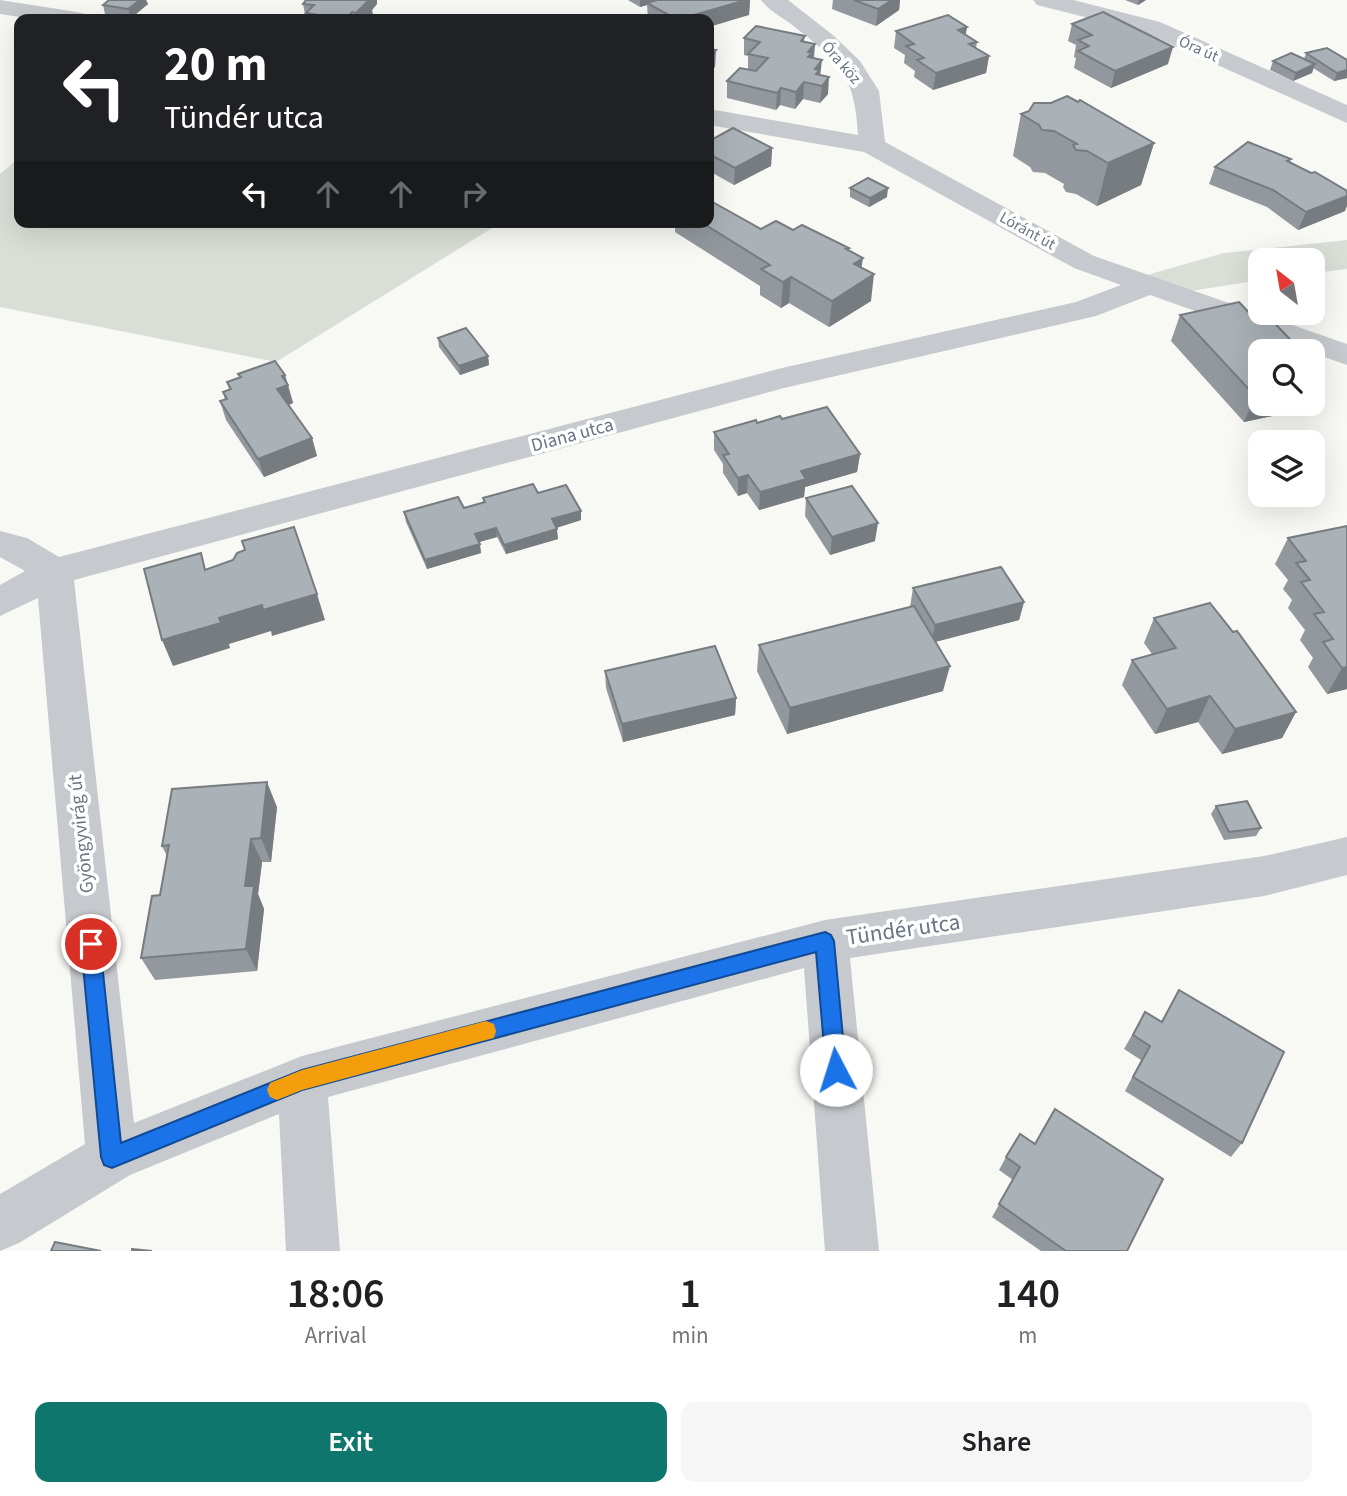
<!DOCTYPE html>
<meta charset="utf-8">
<style>
body{margin:0;font-family:"Source Sans 3",sans-serif;background:#f6f6f6;color:#202124;height:100vh;display:flex;flex-direction:column;font-size:26px;white-space:nowrap}
*{box-sizing:border-box;margin:0}
p{font-size:23px;color:#757577}
.icon{flex:none;width:38px;height:38px;fill:none;stroke:currentColor;stroke-width:2;stroke-linecap:round;stroke-linejoin:round}
.map{position:relative;height:1251px;overflow:hidden}
.side{display:flex;flex-direction:column;background:#fff;flex:1}
.side>*{flex:none}
.top-card{position:absolute;left:14px;top:14px;width:700px;height:214px;border-radius:14px;box-shadow:0 7px 28px #0002;background:#202124;color:#fff;overflow:hidden}
.needle{width:46px;rotate:329deg}
.buttons{position:absolute;left:1248px;top:248px;display:grid;gap:14px}
.buttons a{display:grid;place-items:center;width:77px;height:77px;border-radius:14px;background:#fff;box-shadow:0 7px 28px #0002;font-size:35px}
.pin{position:absolute;display:grid;place-items:center;width:60px;height:60px;color:#fff;margin:-30px;border:4px solid #fff;border-radius:50%;box-shadow:0 2px 7px #0007}
.me{position:absolute;width:77px;margin:-38px;rotate:355deg;stroke-linejoin:round;filter:drop-shadow(0 0 5px #0008)}
.turn{display:flex;align-items:center;gap:24px;height:147px;padding:0 35px;font-size:32px}
.turn .icon{width:91px;height:91px;stroke-width:2.5}
.turn b{display:block;font-size:49px;line-height:60px}
.lanes{display:flex;align-items:center;height:66px;padding:0 35px;background:#0003;justify-content:center;gap:35px;direction:ltr}
.lanes .off{opacity:.35}
.eta{display:flex;justify-content:space-evenly;align-items:center;height:119px;text-align:center}
.eta b{font-size:42px;font-weight:600;line-height:49px}
.button{display:flex;gap:14px;margin-top:auto;padding:14px 35px}
.button a{flex:1;height:80px;border-radius:14px;background:#0f766e;color:#fff;font-size:28px;font-weight:600;line-height:80px;text-align:center}
.button a+a{background:#f6f6f6;color:#202124}
.map>svg:first-child{display:block}
.green{fill:#d9dfd6}
.lines{fill:none;stroke-linecap:round;stroke-linejoin:round}
.street{fill:#c6c9cd;fill-rule:evenodd}
.wall{fill:#92989d}
.shaded-wall{fill:#777c80}
.building{fill:#aab1b7;stroke:#777c80;stroke-width:2}
.route{fill:#1a73e8;stroke:#114b97;stroke-width:2}
.slow{fill:#f59e0b}
.labels{text-anchor:middle;stroke-width:7;stroke-linejoin:round;paint-order:stroke}
.far-street-label{font-size:16px;fill:#687585;stroke:#fff}
.street-label{font-size:19px;fill:#687585;stroke:#fff}
.near-street-label{font-size:23px;fill:#687585;stroke:#fff}
</style>
<div class="map">
<svg width="1347" height="1251" viewBox="0 0 1347 1251">
<rect width="100%" height="100%" fill="#f8f8f5"/>
<g class="green">
<polygon points="19,158 19,222 502,222 276,362 0,307 0,174"/>
<polygon points="1347,240 1347,269 1313,273 1312,261 1260,261 1260,280 1191,291 1147,275 1224,253"/>
</g>
<g class="lines">
<g class="street">
<polygon points="0,0 77,12 85,14 89,19 33,19 0,14"/>
<path d="M761 0H788L834 36 860 61 879 91 885 142 1094 256 1347 344V365L1150 295 1096 316 784 388 74 580 134 1123 302 1056 825 920 1264 856 1347 837V875L1264 896 850 958 879 1251H825L804 968 328 1097 340 1251H286L279 1114 130 1175 19 1243 0 1251V1194L85 1144 38 598 0 616V585L25 571 0 557V531L27 538 59 557 782 368 1076 302 1121 285 1074 268 864 152 709 125V109L858 135C855 73 838 61 791 24 781 17 768 10 761 0Z"/>
<polygon points="1033,0 1073,0 1160,22 1347,105 1347,123 1144,32 1037,5"/>
</g>
</g>
<g class="wall">
<polygon points="109,0 146,0 148,4 131,18 105,14 103,5"/>
<polygon points="628,0 750,0 749,15 709,19 648,19 647,5 640,7"/>
<polygon points="833,0 900,0 899,10 876,26 832,9"/>
<polygon points="1125,0 1146,0 1138,5"/>
<polygon points="303,4 377,4 372,10 373,16 370,19 306,19"/>
<polygon points="1072,24 1168,64 1111,88 1074,68 1076,58 1074,57 1076,45 1068,41"/>
<polygon points="967,27 965,35 977,42 976,48 989,56 986,73 933,90 914,77 915,71 904,63 905,55 894,48 896,31"/>
<polygon points="805,36 804,41 815,44 814,59 828,94 820,103 803,99 795,109 780,105 776,110 727,98 727,81 748,69 748,56 744,55 744,38"/>
<polygon points="1306,53 1347,60 1347,78 1334,81 1313,68 1312,73 1293,81 1270,70 1273,61 1304,59"/>
<polygon points="1021,114 1154,143 1141,185 1097,206 1076,194 1066,192 1063,187 1064,184 1045,173 1033,172 1030,167 1013,156"/>
<polygon points="709,141 772,148 771,166 734,185 709,171"/>
<polygon points="1290,162 1345,211 1298,230 1267,207 1209,184 1215,167"/>
<polygon points="850,188 887,197 869,207 850,197"/>
<polygon points="675,222 709,222 761,229 793,230 849,248 849,251 861,268 871,301 829,327 789,303 781,308 760,295 760,286 675,232"/>
<polygon points="1180,315 1305,409 1244,422 1171,341"/>
<polygon points="438,338 488,356 489,365 460,375 439,347"/>
<polygon points="238,374 285,375 293,403 289,405 312,438 317,456 264,477 226,420 220,401 225,400 223,392 229,389 227,382 240,378"/>
<polygon points="782,419 860,454 857,472 805,487 804,497 759,510 747,493 738,496 723,473 723,464 714,450 714,432 757,423"/>
<polygon points="538,493 581,511 581,520 556,528 558,539 506,554 497,537 479,542 481,553 427,569 406,522 404,512 464,508 483,503 483,498"/>
<polygon points="806,498 875,541 830,555 805,516"/>
<polygon points="1347,526 1347,689 1327,694 1308,667 1313,658 1300,640 1305,630 1288,608 1292,600 1283,589 1288,580 1275,564 1288,538"/>
<polygon points="913,588 1024,602 1019,620 935,642 943,691 787,734 757,671 759,645 910,607"/>
<polygon points="1154,618 1296,712 1282,738 1222,754 1198,722 1155,734 1122,685 1132,660 1152,654 1144,643"/>
<polygon points="605,671 736,698 735,715 623,742 606,688"/>
<polygon points="1216,806 1261,828 1256,836 1224,840 1211,814"/>
<polygon points="277,807 271,862 262,862 258,894 264,909 257,971 155,980 141,958 160,895 167,856 162,846"/>
<polygon points="1179,990 1242,1143 1231,1157 1125,1091 1141,1060 1124,1049 1145,1012 1161,1022"/>
<polygon points="1035,1144 1127,1251 1041,1251 992,1217 1013,1180 999,1170 1006,1157"/>
</g>
<g class="shaded-wall">
<polygon points="140,0 146,0 148,4 131,18 128,9"/>
<polygon points="364,0 377,0 377,4 372,10 373,16 370,19 358,19 356,13"/>
<polygon points="640,0 665,0 647,3 647,5 640,7"/>
<polygon points="746,0 750,0 749,15 709,27 709,19 680,19"/>
<polygon points="892,0 900,0 899,10 876,26 878,9"/>
<polygon points="1139,0 1146,0 1138,5"/>
<polygon points="352,12 353,19 345,19"/>
<polygon points="967,27 964,44 958,30"/>
<polygon points="815,44 813,60 811,64 808,52"/>
<polygon points="1173,47 1168,64 1111,88 1115,71"/>
<polygon points="716,50 715,67 709,74 709,58"/>
<polygon points="989,56 986,73 933,90 936,73"/>
<polygon points="822,60 820,77 813,86 815,69"/>
<polygon points="1315,64 1312,73 1293,81 1296,73"/>
<polygon points="1347,70 1347,78 1334,81 1337,73"/>
<polygon points="829,77 828,94 820,103 822,86"/>
<polygon points="804,82 803,99 795,109 796,92"/>
<polygon points="781,88 780,105 776,110 777,93"/>
<polygon points="1154,143 1141,185 1097,206 1108,163"/>
<polygon points="772,148 771,166 734,185 735,168"/>
<polygon points="888,188 887,197 869,207 870,198"/>
<polygon points="1347,196 1347,206 1345,211 1298,230 1306,212"/>
<polygon points="863,258 859,283 874,274 871,301 829,327 832,301 854,264"/>
<polygon points="791,277 789,303 781,308 783,282"/>
<polygon points="488,356 489,365 460,375 459,366"/>
<polygon points="285,375 293,403 282,407 277,389 282,376"/>
<polygon points="1260,395 1260,404 1307,404 1305,409 1244,422 1255,396"/>
<polygon points="312,438 317,456 264,477 258,459"/>
<polygon points="860,454 857,472 805,487 804,497 759,510 760,492 801,471"/>
<polygon points="748,475 747,493 738,496 738,478"/>
<polygon points="581,511 581,520 553,529 552,519"/>
<polygon points="878,523 875,541 830,555 832,537"/>
<polygon points="496,528 497,537 476,543 475,534"/>
<polygon points="557,529 558,539 506,554 504,545"/>
<polygon points="480,544 481,553 427,569 425,560"/>
<polygon points="317,594 325,620 272,636 271,631 229,644 230,648 173,666 162,640 219,618 262,605"/>
<polygon points="1024,602 1019,620 931,643 935,625"/>
<polygon points="950,666 943,691 787,734 790,708"/>
<polygon points="1347,667 1347,689 1327,694 1342,668"/>
<polygon points="1210,696 1198,722 1155,734 1167,709"/>
<polygon points="736,698 735,715 623,742 622,724"/>
<polygon points="1296,712 1282,738 1222,754 1235,729"/>
<polygon points="267,782 277,807 271,862 261,838"/>
<polygon points="251,839 262,862 258,894 264,909 257,971 246,949 245,886"/>
</g>
<g class="building">
<polygon points="109,0 140,0 128,9 103,5"/>
<polygon points="306,0 369,0 356,13 352,12 345,19 306,13 314,5 303,4"/>
<polygon points="657,0 746,0 680,19 676,19 647,3"/>
<polygon points="854,0 892,0 878,9"/>
<polygon points="1103,12 1173,47 1115,71 1078,51 1089,46 1078,40 1092,35 1072,24"/>
<polygon points="948,15 967,27 958,30 977,42 969,44 989,56 936,73 917,60 924,58 906,46 914,44 896,31"/>
<polygon points="481,16 495,19 477,19"/>
<polygon points="756,26 805,36 801,41 815,44 808,52 812,53 808,57 822,60 815,69 819,70 816,74 829,77 822,86 804,82 796,92 781,88 777,93 727,81 740,68 756,71 768,58 748,54 760,42 744,38"/>
<polygon points="1327,48 1347,60 1347,70 1337,73 1306,53"/>
<polygon points="709,49 716,50 709,58"/>
<polygon points="1291,53 1315,64 1296,73 1273,61"/>
<polygon points="1067,96 1078,102 1080,100 1154,143 1108,163 1087,151 1076,150 1073,145 1077,144 1054,131 1042,130 1039,125 1021,114 1029,111 1034,103 1051,103"/>
<polygon points="733,128 772,148 735,168 709,154 709,141"/>
<polygon points="1248,142 1291,159 1287,161 1311,173 1315,172 1347,191 1347,196 1306,212 1273,190 1215,167"/>
<polygon points="868,178 888,188 870,198 850,188"/>
<polygon points="709,200 761,229 776,221 793,230 802,225 849,248 846,249 863,258 854,264 874,274 832,301 791,277 783,282 761,269 770,265 701,222 709,222"/>
<polygon points="1239,302 1253,317 1266,314 1302,352 1260,352 1260,395 1255,396 1180,315"/>
<polygon points="466,328 488,356 459,366 438,338"/>
<polygon points="275,361 285,375 282,376 288,385 277,389 312,438 258,459 220,401 227,399 223,392 231,389 227,382 241,377 238,374"/>
<polygon points="827,407 860,454 801,471 806,479 760,492 748,475 738,478 723,455 729,454 714,432 756,420 757,423 780,416 782,419"/>
<polygon points="533,484 538,493 566,485 581,511 552,519 557,529 504,545 496,528 475,534 480,544 425,560 404,512 458,497 464,508 485,502 483,498"/>
<polygon points="852,486 878,523 832,537 806,498"/>
<polygon points="1347,526 1347,667 1342,668 1323,642 1333,639 1314,614 1324,612 1301,582 1310,580 1296,563 1306,561 1288,538"/>
<polygon points="294,527 317,594 263,610 262,605 219,618 221,623 162,640 144,569 201,553 205,570 233,560 237,553 245,550 242,541"/>
<polygon points="1001,567 1024,602 935,625 913,588"/>
<polygon points="1210,603 1233,632 1237,631 1296,712 1235,729 1210,696 1167,709 1132,660 1176,648 1154,618"/>
<polygon points="914,606 950,666 790,708 759,645"/>
<polygon points="715,646 736,698 622,724 605,671"/>
<polygon points="267,782 261,838 251,839 245,886 254,886 246,949 141,958 152,896 160,895 169,845 162,846 172,789"/>
<polygon points="1247,801 1261,828 1229,832 1216,806"/>
<polygon points="1179,990 1284,1052 1242,1143 1133,1077 1150,1046 1133,1035 1145,1012 1162,1022"/>
<polygon points="1055,1109 1163,1179 1127,1251 1066,1251 999,1204 1020,1167 1006,1157 1020,1134 1035,1144"/>
<polygon points="55,1242 101,1251 51,1251"/>
<polygon points="132,1249 152,1251 132,1251"/>
</g>
<polygon class="route" points="825,932 831,935 834,941 846,1070 843,1077 836,1080 829,1077 826,1070 816,952 302,1090 112,1168 104,1165 101,1157 81,944 84,938 91,936 97,938 100,944 121,1143 302,1070"/>
<polygon class="slow" points="486,1021 494,1024 496,1031 494,1038 486,1040 302,1090 277,1100 270,1097 267,1090 270,1083 302,1070"/>
<g class="labels">
<g class="far-street-label">
<text transform="translate(1199 48) rotate(24)" y="6">Óra út</text>
<text transform="translate(842 62) rotate(49)" y="6">Óra köz</text>
<text transform="translate(1028 230) rotate(29)" y="6">Lóránt út</text>
</g>
<g class="street-label">
<text transform="translate(572 434) rotate(-15)" y="7">Diana utca</text>
<text transform="translate(80 834) rotate(-96)" y="7">Gyöngyvirág út</text>
</g>
<g class="near-street-label">
<text transform="translate(903 929) rotate(-8)" y="8">Tündér utca</text>
</g>
</g>
</svg>
<div class="buttons">
<a><svg class="needle" viewBox="-14 -14 28 28"><path d="M0-13l5 13h-10z" fill="#e53935"/><path d="M0 13l5-13h-10z" fill="#757577"/></svg></a>
<a><svg class="icon" aria-label="search" viewBox="0 0 24 24"><circle cx="10" cy="10" r="6"/><path d="M15 15l6 6"/></svg></a>
<a><svg class="icon" aria-label="layers" viewBox="0 0 24 24"><path d="M12 4l9 5-9 5-9-5zM3 14l9 5 9-5"/></svg></a>
</div>
<div class="pin" style="left:91px;top:944px;background:#d93025"><svg class="icon" aria-label="arrive" viewBox="0 0 24 24"><path d="M6 21V4h12l-3 4 3 4H6"/></svg></div>
<svg class="me" style="left:836px;top:1070px" viewBox="-20 -20 40 40"><circle r="19" fill="#fff"/><path d="M0-13L10 11 0 6-10 11z" fill="#1a73e8"/></svg>
<div class="top-card">
<div class="turn"><svg class="icon" aria-label="left" viewBox="0 0 24 24"><path d="M17 20v-9H6M10 6l-5 5 5 5"/></svg><div><b>20 m</b>Tündér utca</div></div>
<div class="lanes"><svg class="icon" aria-label="left" viewBox="0 0 24 24"><path d="M17 20v-9H6M10 6l-5 5 5 5"/></svg><svg class="icon off" aria-label="ahead" viewBox="0 0 24 24"><path d="M12 20V5M6 11l6-6 6 6"/></svg><svg class="icon off" aria-label="ahead" viewBox="0 0 24 24"><path d="M12 20V5M6 11l6-6 6 6"/></svg><svg class="icon off" aria-label="right" viewBox="0 0 24 24"><path d="M7 20v-9h11M14 6l5 5-5 5"/></svg></div>
</div>
</div>
<section class="side">
<div class="eta">
<div><b>18:06</b><p>Arrival</p></div>
<div><b>1</b><p>min</p></div>
<div><b>140</b><p>m</p></div>
</div>
<div class="button"><a>Exit</a><a>Share</a></div>
</section>
